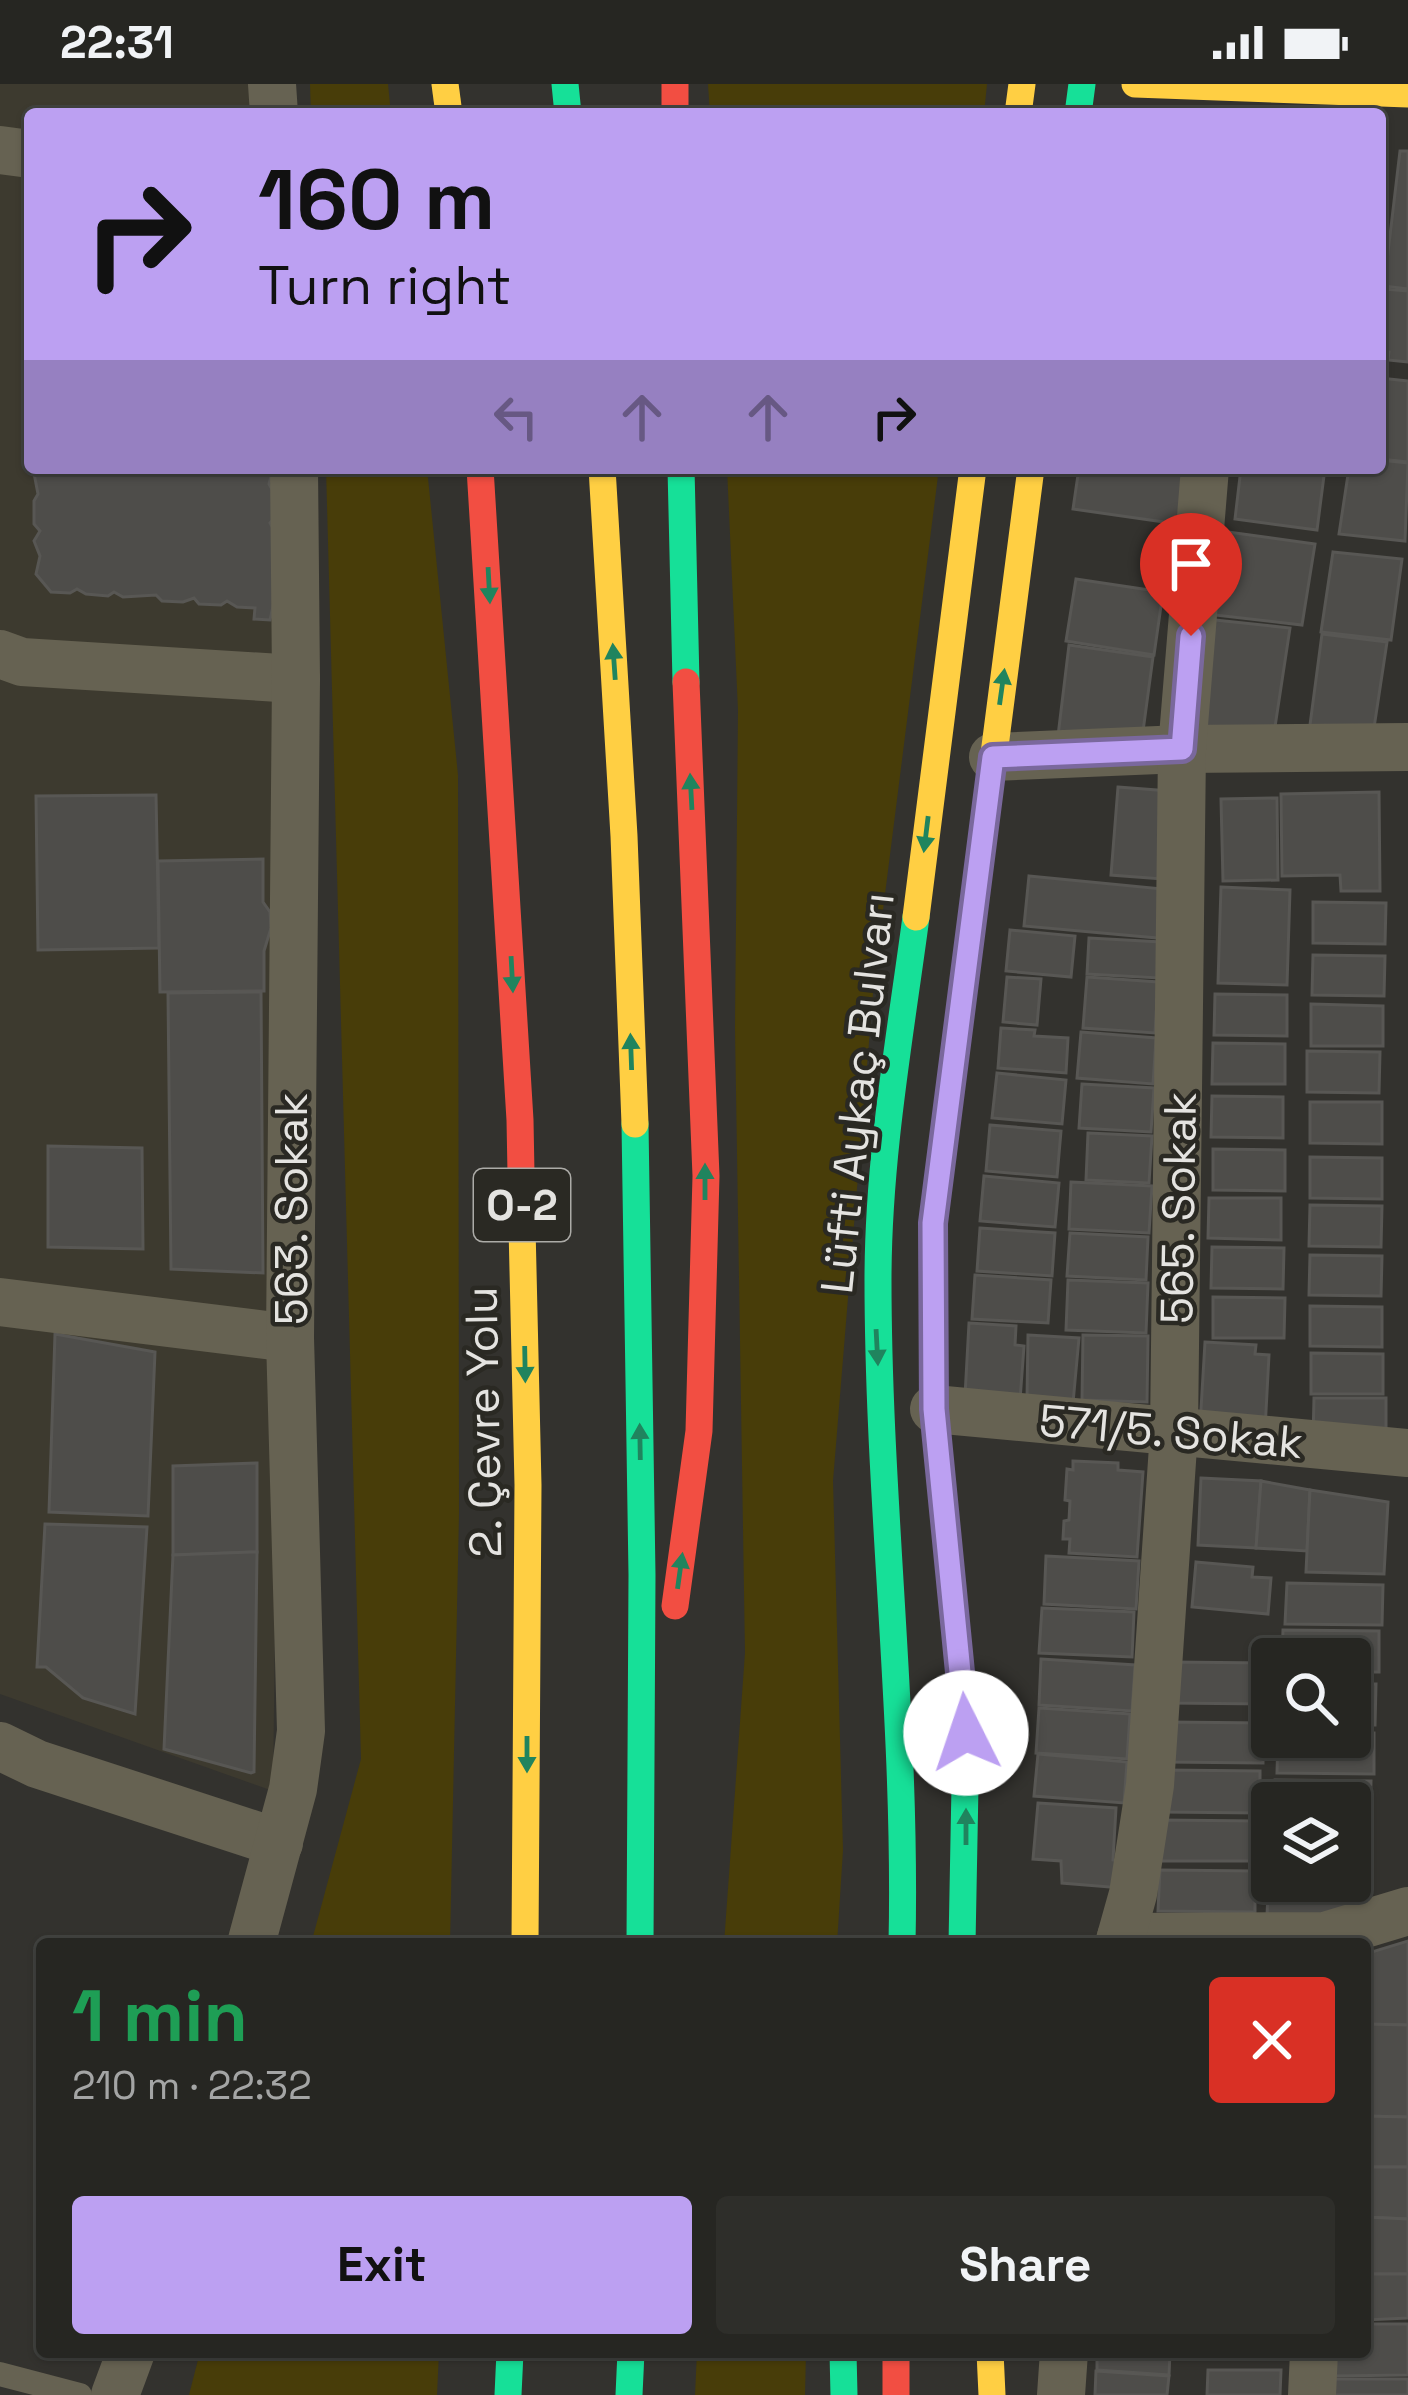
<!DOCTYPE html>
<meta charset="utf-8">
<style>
body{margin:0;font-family:"Space Grotesk",sans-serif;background:#2e2e2a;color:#f1f3f6;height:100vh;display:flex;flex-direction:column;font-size:45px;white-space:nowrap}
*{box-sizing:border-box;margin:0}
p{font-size:39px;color:#a4a5a5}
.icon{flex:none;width:66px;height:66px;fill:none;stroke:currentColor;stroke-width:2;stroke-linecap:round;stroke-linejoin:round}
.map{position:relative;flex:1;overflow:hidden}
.details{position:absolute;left:36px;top:1854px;width:1335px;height:420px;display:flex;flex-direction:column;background:#262622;border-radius:12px;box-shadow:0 3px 9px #0004,0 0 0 3px #424340}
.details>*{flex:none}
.hud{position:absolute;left:24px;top:24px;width:1362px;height:366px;border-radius:12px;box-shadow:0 3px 9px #0004,0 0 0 3px #424340;background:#bca0f2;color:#111;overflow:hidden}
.buttons{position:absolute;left:1251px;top:1554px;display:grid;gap:24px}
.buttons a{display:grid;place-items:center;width:120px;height:120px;border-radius:12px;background:#262622;box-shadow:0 3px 9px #0004,0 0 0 3px #424340;font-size:60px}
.pin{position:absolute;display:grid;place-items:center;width:102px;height:102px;color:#fff;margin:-123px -51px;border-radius:50% 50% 50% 0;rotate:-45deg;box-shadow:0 0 12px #0007}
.pin .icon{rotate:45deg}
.me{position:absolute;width:132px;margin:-66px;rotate:356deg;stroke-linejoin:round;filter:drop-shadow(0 0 9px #0008)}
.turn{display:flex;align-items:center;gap:42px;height:252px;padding:0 36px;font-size:54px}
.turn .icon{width:156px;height:156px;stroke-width:2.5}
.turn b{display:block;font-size:84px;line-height:102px}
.lanes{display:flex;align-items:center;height:114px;padding:0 36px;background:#0003;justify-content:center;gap:60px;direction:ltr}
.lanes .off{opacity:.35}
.round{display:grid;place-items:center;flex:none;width:126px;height:126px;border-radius:12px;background:#2e2e2a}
.overview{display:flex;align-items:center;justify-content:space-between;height:204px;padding:0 36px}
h1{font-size:72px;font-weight:700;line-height:90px;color:#1e9e55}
.cta{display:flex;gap:24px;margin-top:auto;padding:24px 36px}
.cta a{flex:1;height:138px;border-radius:12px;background:#bca0f2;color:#111;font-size:48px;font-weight:700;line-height:138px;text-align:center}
.cta a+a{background:#2e2e2a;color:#f1f3f6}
.status{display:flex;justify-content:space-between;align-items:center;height:84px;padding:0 60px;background:#262622;direction:ltr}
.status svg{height:33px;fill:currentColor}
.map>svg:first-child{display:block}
.built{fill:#3d3a2f}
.green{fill:#483d09}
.building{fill:#4e4d4a;stroke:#585754;stroke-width:3}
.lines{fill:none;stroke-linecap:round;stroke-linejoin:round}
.lane{stroke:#666252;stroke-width:24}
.street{stroke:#666252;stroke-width:48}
.fast{stroke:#16e098;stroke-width:27}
.slow{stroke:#ffcf43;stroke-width:27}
.jam{stroke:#f24e42;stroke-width:27}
.oneway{fill:#20845e}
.route-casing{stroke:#7a689d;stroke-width:30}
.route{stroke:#bca0f2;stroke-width:21}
.labels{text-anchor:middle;stroke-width:9;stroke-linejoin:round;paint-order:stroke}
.shield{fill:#2a2923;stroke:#acaba7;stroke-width:3}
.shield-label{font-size:42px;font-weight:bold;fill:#e4e3e0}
.street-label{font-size:45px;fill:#e4e3e0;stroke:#2a2923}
</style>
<div class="status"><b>22:31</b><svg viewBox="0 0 49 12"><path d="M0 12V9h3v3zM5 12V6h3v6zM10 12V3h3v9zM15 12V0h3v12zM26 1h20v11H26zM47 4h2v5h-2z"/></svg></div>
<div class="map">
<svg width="1408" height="2311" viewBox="0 0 1408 2311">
<rect width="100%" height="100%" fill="#33322e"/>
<polygon class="built" points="0,0 251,0 252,30 30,30 30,384 272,384 286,633 273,1707 0,1610"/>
<g class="green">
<polygon points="310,0 388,0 391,30 311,30"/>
<polygon points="708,0 987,0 984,30 710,30"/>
<polygon points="326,384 427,384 458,691 459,1429 450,1860 311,1860 361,1675"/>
<polygon points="727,384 939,384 874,897 833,1397 843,1766 837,1860 724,1860 745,1569 735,944 738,626"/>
<polygon points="200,2268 439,2268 437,2311 189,2311"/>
<polygon points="697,2268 806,2268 805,2311 695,2311"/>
</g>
<g class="building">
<polygon points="1400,67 1408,67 1408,205 1384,202"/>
<polygon points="1384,205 1408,207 1408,278 1388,276 1389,268 1380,267"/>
<polygon points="1380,294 1408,297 1408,378 1380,375"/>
<polygon points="1380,376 1408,379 1405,457 1339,450 1349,384 1380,384"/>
<polygon points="33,384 273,384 269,400 274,409 275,433 270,439 275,448 276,508 270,536 254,535 255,524 237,523 227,517 221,521 199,520 194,514 183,518 162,517 156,511 123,513 114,508 108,512 86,510 77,505 70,509 51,508 36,490 40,472 34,457 40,447 34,440 34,417 38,410"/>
<polygon points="1079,384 1186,385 1178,440 1073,425"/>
<polygon points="1241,384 1325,384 1317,446 1235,435"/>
<polygon points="1228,448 1315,460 1302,541 1215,531"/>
<polygon points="1333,468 1402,475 1391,556 1321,548"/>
<polygon points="1076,495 1163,508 1154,571 1066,557"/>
<polygon points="1215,536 1290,544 1273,656 1199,657"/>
<polygon points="1322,550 1387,558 1372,657 1308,656"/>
<polygon points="1069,561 1153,573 1141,662 1058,652"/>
<polygon points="1118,703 1169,707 1162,795 1111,791"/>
<polygon points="1379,708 1380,807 1341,807 1340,791 1282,792 1281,710"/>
<polygon points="156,711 159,864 38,866 36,712"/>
<polygon points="1277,714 1278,796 1223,797 1221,715"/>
<polygon points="263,775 263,818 270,828 271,844 264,867 264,907 160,908 158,777"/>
<polygon points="1029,792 1163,805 1158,854 1024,842"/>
<polygon points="1221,803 1290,806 1287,901 1218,899"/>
<polygon points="1313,818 1386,819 1385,860 1313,859"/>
<polygon points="1010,846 1075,852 1071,893 1006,887"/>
<polygon points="1089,854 1161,858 1159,894 1087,890"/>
<polygon points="1313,871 1385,872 1384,912 1312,911"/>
<polygon points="1007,893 1041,895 1037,941 1003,938"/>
<polygon points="1087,893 1158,898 1155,949 1083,944"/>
<polygon points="261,908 263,1189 171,1185 168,909"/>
<polygon points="1215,910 1287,911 1287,952 1214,951"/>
<polygon points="1311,920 1383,922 1383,962 1311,962"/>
<polygon points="1001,944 1035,946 1034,952 1068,954 1066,989 998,984"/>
<polygon points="1081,948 1156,954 1153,1000 1077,994"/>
<polygon points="1213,959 1285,960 1285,1000 1212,1000"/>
<polygon points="1307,967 1380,968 1379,1009 1307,1008"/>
<polygon points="997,989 1066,996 1062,1040 992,1034"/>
<polygon points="1082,1000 1154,1004 1151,1048 1079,1044"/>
<polygon points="1212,1012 1283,1013 1283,1054 1211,1053"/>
<polygon points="1310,1018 1382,1018 1382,1060 1310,1059"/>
<polygon points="990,1041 1061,1047 1057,1093 986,1087"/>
<polygon points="1088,1049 1152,1052 1149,1099 1086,1096"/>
<polygon points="48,1062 142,1064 143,1165 48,1163"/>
<polygon points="1213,1065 1285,1066 1285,1107 1213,1106"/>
<polygon points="1310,1073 1382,1074 1382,1115 1310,1114"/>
<polygon points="984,1092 1059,1099 1055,1143 980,1137"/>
<polygon points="1071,1098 1152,1102 1149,1149 1069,1145"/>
<polygon points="1209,1114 1281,1114 1281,1156 1208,1154"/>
<polygon points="1310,1121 1382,1122 1381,1163 1309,1162"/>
<polygon points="980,1144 1055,1149 1052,1192 977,1187"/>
<polygon points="1070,1149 1148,1153 1146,1196 1067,1192"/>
<polygon points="1212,1163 1284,1164 1283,1205 1211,1204"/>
<polygon points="1310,1171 1382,1172 1381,1212 1309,1211"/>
<polygon points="975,1191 1051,1196 1048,1239 972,1235"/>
<polygon points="1068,1196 1148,1199 1146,1249 1066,1246"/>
<polygon points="1213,1213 1285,1214 1284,1254 1213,1254"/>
<polygon points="1310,1222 1382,1223 1382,1263 1310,1262"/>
<polygon points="969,1239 1016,1242 1015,1261 1024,1262 1020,1316 965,1312"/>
<polygon points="55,1250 155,1268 148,1432 49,1428"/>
<polygon points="1028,1251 1079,1254 1073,1319 1027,1315"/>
<polygon points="1083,1251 1148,1252 1147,1318 1082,1316"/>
<polygon points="1205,1258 1256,1261 1255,1270 1269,1271 1265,1346 1200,1342"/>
<polygon points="1311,1269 1383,1270 1383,1310 1311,1310"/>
<polygon points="1314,1314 1386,1314 1386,1355 1313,1355"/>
<polygon points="1073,1377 1118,1379 1118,1386 1143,1388 1137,1473 1069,1469 1070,1455 1063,1455 1064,1437 1069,1436 1070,1417 1065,1416 1067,1385 1073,1386"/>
<polygon points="257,1379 257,1468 173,1471 173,1382"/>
<polygon points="1201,1394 1261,1397 1256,1464 1198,1461"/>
<polygon points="1261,1397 1310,1406 1307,1467 1256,1464"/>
<polygon points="1310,1406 1388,1418 1384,1490 1306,1488"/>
<polygon points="45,1440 147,1443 135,1630 83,1614 46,1583 37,1583"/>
<polygon points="251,1468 257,1468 254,1688 251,1689 164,1665 173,1471"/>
<polygon points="1046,1472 1139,1477 1136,1525 1044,1520"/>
<polygon points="1196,1478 1253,1483 1252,1493 1271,1494 1268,1530 1192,1523"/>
<polygon points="1287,1499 1383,1501 1382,1541 1285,1540"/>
<polygon points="1042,1524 1134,1528 1132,1573 1039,1569"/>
<polygon points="1283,1546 1379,1547 1379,1588 1350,1588 1350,1575 1282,1575"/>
<polygon points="1041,1575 1135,1581 1132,1627 1039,1621"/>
<polygon points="1170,1578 1267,1579 1266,1620 1169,1619"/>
<polygon points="1350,1600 1376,1600 1375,1641 1350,1641"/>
<polygon points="1039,1624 1130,1630 1127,1675 1036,1669"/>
<polygon points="1168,1638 1264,1639 1263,1679 1166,1678"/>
<polygon points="1350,1649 1374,1649 1374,1690 1277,1689 1278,1653 1350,1653"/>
<polygon points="1038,1670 1127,1678 1124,1719 1034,1712"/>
<polygon points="1165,1686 1260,1687 1260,1729 1162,1728"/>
<polygon points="1275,1696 1371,1697 1370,1738 1350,1737 1350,1719 1274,1719"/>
<polygon points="1038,1719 1116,1724 1113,1776 1123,1777 1121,1804 1062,1799 1061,1777 1033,1775"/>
<polygon points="1161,1736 1257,1737 1256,1777 1159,1777"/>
<rect x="1350" y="1745" width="18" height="41"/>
<polygon points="1160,1786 1255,1787 1255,1828 1158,1827"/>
<polygon points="1269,1790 1272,1790 1272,1797 1350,1797 1350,1791 1365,1791 1365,1832 1267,1831"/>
<polygon points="1408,1857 1408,1941 1365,1940 1365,1870"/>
<polygon points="1365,1940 1408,1941 1408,2033 1365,2032"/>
<polygon points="1365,2032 1408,2033 1408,2083 1365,2083"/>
<polygon points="1365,2083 1408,2083 1408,2135 1365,2133"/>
<polygon points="1365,2133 1408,2135 1408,2190 1365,2190"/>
<polygon points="1365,2190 1408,2190 1408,2234 1365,2236"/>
<polygon points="1365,2240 1408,2240 1408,2291 1333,2292 1335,2268 1365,2268"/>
<polygon points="1097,2268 1170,2268 1169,2291 1097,2286"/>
<polygon points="1208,2286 1281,2286 1280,2311 1207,2311"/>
<polygon points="1096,2287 1169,2292 1167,2311 1095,2311"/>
<polygon points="1333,2295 1408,2295 1408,2311 1331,2311"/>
</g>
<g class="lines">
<polyline class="lane" points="0,2290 80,2311"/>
<g class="street">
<polyline points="272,0 274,30"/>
<polyline points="0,66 30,70"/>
<polyline points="0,570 22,578 296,595"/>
<polyline points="993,673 1182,665 1408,663"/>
<polyline points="0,1218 290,1254"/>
<polyline points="934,1325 1408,1369"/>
<polyline points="0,1662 37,1680 279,1759"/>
<polyline points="1121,1853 1325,1852 1408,1827"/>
<polyline points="251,1860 293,1705 301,1647 290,1254 296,595 294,384"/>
<polyline points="1119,1860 1133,1810 1150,1701 1174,1348 1182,665 1205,384"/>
<polyline points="115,2311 131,2268"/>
<polyline points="1061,2311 1064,2268"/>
<polyline points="1312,2311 1314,2268"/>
</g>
<g class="fast">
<polyline points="565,0 568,30"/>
<polyline points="1078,30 1082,0"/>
<polyline points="681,384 686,598"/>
<polyline points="949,1018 933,1139 934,1325 966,1649 962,1860"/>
<polyline points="635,1040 642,1491 640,1860"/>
<path d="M902 1860C907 1638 878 1417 878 1196 878 1074 900 953 916 833"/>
<polyline points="843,2268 844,2311"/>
<polyline points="508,2311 510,2268"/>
<polyline points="629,2311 631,2268"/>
</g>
<g class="slow">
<polyline points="445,0 449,30"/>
<polyline points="1135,0 1408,10"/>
<polyline points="1018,30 1022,0"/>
<polyline points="602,384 624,752 635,1040"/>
<polyline points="916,833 973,384"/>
<polyline points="949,1018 1031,384"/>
<polyline points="522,1143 528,1401 525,1860"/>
<polyline points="990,2268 992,2311"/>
</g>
<g class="jam">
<polyline points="675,0 675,30"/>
<polyline points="480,384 520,1036 522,1143"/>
<polyline points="675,1522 699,1347 706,1092 686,598"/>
<polyline points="896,2268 896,2311"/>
</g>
</g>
<defs><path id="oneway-solid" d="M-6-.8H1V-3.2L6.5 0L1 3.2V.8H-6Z" transform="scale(3)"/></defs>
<g class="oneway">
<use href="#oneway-solid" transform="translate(489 501) rotate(87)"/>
<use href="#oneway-solid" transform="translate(614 578) rotate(-94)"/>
<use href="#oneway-solid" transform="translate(1002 603) rotate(-82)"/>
<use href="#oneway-solid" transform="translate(691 708) rotate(-93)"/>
<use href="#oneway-solid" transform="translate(926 750) rotate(97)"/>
<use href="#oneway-solid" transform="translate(512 890) rotate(87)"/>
<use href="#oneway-solid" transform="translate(631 968) rotate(-92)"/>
<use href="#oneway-solid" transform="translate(705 1098) rotate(-90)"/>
<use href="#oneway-solid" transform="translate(877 1263) rotate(87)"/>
<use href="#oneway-solid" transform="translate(525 1280) rotate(89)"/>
<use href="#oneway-solid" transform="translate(640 1358) rotate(-91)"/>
<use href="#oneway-solid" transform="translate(680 1487) rotate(-82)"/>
<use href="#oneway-solid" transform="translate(527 1670) rotate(90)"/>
<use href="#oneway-solid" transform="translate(966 1743) rotate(-90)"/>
</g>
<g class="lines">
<defs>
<polyline id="route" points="966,1649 934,1325 933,1139 993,673 1182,665 1191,552"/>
</defs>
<use href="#route" class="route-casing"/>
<use href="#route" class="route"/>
</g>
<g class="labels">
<rect class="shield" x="474" y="1085" width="96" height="72" rx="9"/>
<g class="shield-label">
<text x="522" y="1136">O-2</text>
</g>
<g class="street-label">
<text transform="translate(857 1009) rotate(-84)" y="16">Lüfti Aykaç Bulvarı</text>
<text transform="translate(1178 1124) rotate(-89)" y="16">565. Sokak</text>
<text transform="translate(291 1125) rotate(-90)" y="16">563. Sokak</text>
<text transform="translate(483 1338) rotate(-91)" y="16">2. Çevre Yolu</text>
<text transform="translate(1171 1347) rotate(5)" y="16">571/5. Sokak</text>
</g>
</g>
</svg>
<div class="buttons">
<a><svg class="icon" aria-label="search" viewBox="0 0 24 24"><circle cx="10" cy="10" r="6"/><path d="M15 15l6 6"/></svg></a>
<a><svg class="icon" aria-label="layers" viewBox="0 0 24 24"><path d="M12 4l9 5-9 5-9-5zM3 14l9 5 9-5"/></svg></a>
</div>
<div class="pin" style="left:1191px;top:552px;background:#d93025"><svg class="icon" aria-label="arrive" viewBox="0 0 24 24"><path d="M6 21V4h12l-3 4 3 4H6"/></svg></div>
<svg class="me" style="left:966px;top:1649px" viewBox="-20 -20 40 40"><circle r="19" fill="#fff"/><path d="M0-13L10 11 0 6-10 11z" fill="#bca0f2"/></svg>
<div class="hud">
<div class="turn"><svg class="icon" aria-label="right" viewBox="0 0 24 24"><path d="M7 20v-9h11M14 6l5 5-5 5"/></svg><div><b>160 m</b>Turn right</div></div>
<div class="lanes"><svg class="icon off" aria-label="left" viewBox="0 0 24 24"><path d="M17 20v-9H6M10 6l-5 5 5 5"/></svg><svg class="icon off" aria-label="ahead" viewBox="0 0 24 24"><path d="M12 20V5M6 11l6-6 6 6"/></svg><svg class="icon off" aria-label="ahead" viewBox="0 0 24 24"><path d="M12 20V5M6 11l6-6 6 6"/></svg><svg class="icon" aria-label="right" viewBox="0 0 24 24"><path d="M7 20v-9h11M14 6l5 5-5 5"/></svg></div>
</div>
<section class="details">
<div class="overview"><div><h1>1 min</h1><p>210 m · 22:32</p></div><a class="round" style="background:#d93025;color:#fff"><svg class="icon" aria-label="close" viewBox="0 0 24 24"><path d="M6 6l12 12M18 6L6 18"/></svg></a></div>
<div class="cta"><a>Exit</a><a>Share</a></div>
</section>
</div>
